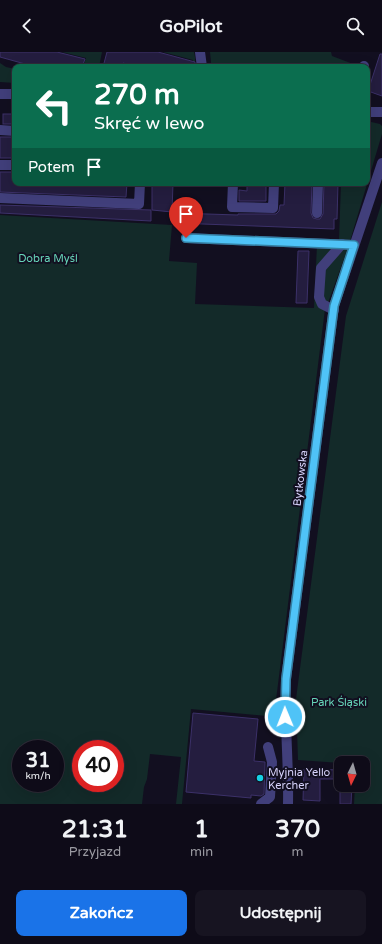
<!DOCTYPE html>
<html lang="pl">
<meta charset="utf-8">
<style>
body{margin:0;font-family:"Varela Round",sans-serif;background:#171421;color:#f1f3f6;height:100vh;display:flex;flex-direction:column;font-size:15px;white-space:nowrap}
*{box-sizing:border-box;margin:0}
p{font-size:13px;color:#9b9ba2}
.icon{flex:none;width:22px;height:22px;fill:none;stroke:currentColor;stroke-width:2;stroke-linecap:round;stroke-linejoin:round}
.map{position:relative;height:752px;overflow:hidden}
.details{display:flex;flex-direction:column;background:#0e0b18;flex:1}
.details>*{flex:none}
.banner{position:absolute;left:12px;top:12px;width:358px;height:122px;border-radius:8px;box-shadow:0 4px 16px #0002,0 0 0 1px #2e2b37;background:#0b6e4f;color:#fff;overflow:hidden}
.needle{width:26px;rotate:185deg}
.controls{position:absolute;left:334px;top:704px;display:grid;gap:8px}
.controls a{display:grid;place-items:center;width:36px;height:36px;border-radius:8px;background:#0e0b18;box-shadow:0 4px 16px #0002,0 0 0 1px #2e2b37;font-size:20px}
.speed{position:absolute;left:12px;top:688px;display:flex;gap:8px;font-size:20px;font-weight:700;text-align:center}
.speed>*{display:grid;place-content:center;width:52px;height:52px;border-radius:50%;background:#0e0b18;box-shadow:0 4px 16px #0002,0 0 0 1px #2e2b37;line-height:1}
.speed small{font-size:10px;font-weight:400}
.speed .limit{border:6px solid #d22;background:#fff;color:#111}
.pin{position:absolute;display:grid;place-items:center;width:34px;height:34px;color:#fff;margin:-41px -17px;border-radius:50% 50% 50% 0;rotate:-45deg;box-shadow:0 0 4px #0007}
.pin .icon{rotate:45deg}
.me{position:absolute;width:44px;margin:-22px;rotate:359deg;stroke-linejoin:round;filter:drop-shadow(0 0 3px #0008)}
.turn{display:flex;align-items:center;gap:14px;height:84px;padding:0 16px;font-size:18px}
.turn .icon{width:52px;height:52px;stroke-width:2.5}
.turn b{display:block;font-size:28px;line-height:34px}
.then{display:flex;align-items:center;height:38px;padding:0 16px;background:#0003;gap:8px;font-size:15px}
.eta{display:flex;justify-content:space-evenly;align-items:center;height:68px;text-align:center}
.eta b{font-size:24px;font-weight:700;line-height:28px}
.primary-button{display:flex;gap:8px;margin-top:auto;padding:8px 16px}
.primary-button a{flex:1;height:46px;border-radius:8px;background:#1a73e8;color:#fff;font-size:16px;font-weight:700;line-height:46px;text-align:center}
.primary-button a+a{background:#171421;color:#f1f3f6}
header{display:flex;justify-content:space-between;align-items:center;height:52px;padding:0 16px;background:#0e0b18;font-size:18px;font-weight:700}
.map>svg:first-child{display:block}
.green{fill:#132a29;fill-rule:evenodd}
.building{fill:#241d3f;stroke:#3c3169}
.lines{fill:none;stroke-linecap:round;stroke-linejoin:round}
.minor{stroke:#413f7b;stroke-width:10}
.route-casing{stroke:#337fa1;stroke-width:10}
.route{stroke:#4fc3f7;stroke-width:7}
.poi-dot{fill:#16cfe4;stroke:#120f20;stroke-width:1.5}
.labels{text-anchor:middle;stroke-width:4;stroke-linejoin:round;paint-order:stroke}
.park-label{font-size:11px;fill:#66d4b8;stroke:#120f20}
.street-label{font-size:11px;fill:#d7d3fb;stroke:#120f20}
.poi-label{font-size:11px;fill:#d7d3fb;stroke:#120f20;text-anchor:start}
</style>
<header><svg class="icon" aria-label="back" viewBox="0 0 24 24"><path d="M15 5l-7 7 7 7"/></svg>GoPilot<svg class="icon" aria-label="search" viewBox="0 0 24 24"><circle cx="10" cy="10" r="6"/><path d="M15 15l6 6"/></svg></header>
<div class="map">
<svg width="382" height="752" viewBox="0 0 382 752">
<rect width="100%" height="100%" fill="#120f20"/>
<g class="green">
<polygon points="62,0 102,0 99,15 93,15 84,13 86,6"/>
<polygon points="163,0 194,0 195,5 195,15 192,15 193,8"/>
<polygon points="210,0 331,0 332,4 361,15 211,15 211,10"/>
<polygon points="0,11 6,15 15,17 15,31 0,30"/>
<polygon points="367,69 380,72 382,74 382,82 350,189 339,188 341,131 367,131"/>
<polygon points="382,150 382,752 354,752 355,733 363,733 363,711 341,711 298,708 296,647 346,264"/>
<path d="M0 163 172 173 169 209 197 211 195 252 314 256 317 193 336 194 318 215 325 257 276 648 277 665 191 657 182 752H176L181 705 150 702 147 727 144 735 142 752H0ZM21 697H55V731H21ZM81 697H115V731H81Z"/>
<polygon points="343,196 348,196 328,251 322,246 324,218"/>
</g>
<g class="building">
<polygon points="0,0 57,0 85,7 82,15 36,15 0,5"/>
<polygon points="107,0 158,0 195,10 195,15 138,15 123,11 122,15 103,15"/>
<polygon points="380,2 382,2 382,44 368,39"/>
<rect x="3" y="62" width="12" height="10"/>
<rect x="0" y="85" width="15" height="21"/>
<polygon points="0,120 15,120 15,131 127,131 126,145 0,140"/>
<polygon points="152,131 173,131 172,160 152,158"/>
<polygon points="247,131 266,131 266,149 239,149 239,138 247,139"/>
<polygon points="285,131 312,131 311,161 313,166 317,167 320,167 323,162 324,131 338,131 337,167 334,167 334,177 176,171 176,161 238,163 238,162 276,162 279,159 280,153 284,153"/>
<polygon points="0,153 151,158 151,169 0,161"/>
<polygon points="298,199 309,199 307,251 296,251"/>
<polygon points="193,661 258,667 254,709 265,710 264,742 261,744 251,743 251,746 186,740"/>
<polygon points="304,717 341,718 341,727 320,727 320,749 303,748"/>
<polygon points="340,733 352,733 351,752 340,752"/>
</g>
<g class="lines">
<g class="minor">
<polyline points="200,0 202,15"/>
<polyline points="363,15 364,14"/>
<polyline points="0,42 15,42"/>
<polyline points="367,60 382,60"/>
<polyline points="0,78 15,79"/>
<polyline points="0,113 15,113"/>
<polyline points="233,131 232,155 273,156 274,131"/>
<polyline points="0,146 139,152 140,131"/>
<polyline points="317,161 318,131"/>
<polyline points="186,186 354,193"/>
<polyline points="334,258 322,252 319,245 321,216 342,192"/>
<polyline points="261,752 270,745 272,710 268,695"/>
<path d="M288 752C289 710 284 668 286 627L334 254 382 111"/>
</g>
</g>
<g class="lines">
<defs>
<polyline id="route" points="186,186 354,193 334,254 286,627 285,665"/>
</defs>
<use href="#route" class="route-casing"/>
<use href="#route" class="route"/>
</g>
<circle class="poi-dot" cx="260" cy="726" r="4"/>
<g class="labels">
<g class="park-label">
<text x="48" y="210">Dobra Myśl</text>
<text x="339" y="654">Park Śląski</text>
</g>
<g class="street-label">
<text transform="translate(300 426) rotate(-83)" y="4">Bytkowska</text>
</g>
<g class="poi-label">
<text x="268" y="724">Myjnia Yello<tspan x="268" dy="13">Kercher</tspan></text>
</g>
</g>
</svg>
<div class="controls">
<a><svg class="needle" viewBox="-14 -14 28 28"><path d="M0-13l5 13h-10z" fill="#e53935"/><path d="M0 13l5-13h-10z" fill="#9b9ba2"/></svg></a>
</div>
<div class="speed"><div>31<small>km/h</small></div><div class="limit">40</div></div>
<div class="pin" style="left:186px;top:186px;background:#d93025"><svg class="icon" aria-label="arrive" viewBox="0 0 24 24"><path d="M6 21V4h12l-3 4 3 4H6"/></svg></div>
<svg class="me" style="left:285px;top:665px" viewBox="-20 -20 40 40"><circle r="17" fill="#4fc3f7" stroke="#fff" stroke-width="3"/><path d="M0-11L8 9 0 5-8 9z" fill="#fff"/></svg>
<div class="banner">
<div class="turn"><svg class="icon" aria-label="left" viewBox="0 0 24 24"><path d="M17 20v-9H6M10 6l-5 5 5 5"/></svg><div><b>270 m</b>Skręć w lewo</div></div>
<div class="then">Potem<svg class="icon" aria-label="arrive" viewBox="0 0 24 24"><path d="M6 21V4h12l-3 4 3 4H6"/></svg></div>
</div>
</div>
<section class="details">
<div class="eta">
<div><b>21:31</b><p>Przyjazd</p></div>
<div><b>1</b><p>min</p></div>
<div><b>370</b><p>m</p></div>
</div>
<div class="primary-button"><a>Zakończ</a><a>Udostępnij</a></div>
</section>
